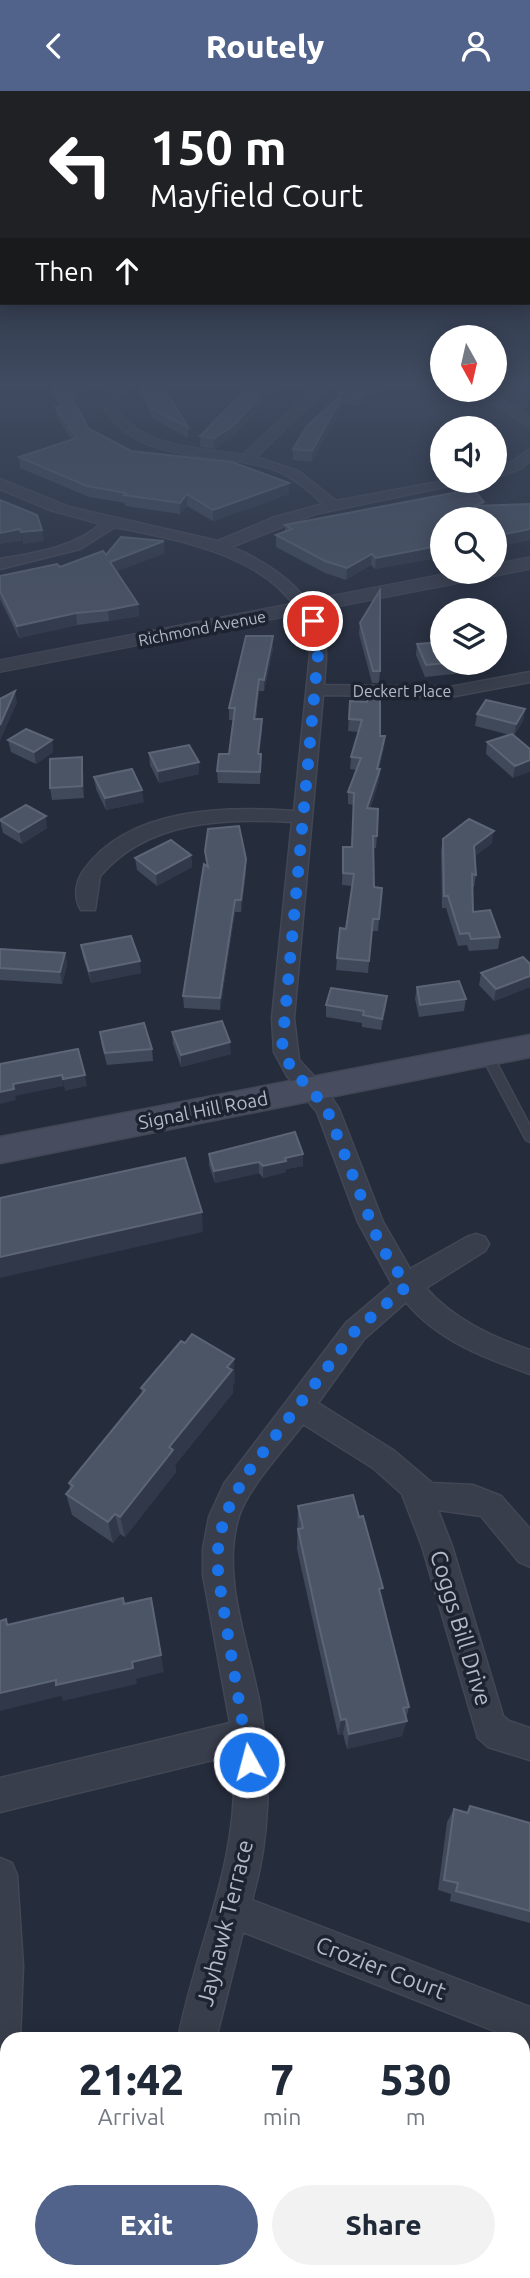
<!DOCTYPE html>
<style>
body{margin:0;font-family:Ubuntu,sans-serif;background:#f2f2f3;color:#1f2937;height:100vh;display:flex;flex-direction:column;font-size:26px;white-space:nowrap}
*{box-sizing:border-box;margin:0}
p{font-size:23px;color:#747a83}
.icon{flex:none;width:38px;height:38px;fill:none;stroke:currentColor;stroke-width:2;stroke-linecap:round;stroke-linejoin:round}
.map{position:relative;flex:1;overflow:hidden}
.sheet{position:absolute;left:0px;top:1941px;width:530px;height:247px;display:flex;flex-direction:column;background:#fff;border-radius:21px 21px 0 0;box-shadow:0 4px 18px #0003}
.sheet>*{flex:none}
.top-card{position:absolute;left:0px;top:0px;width:530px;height:214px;box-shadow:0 4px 18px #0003;background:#202124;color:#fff;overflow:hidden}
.needle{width:46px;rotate:172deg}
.fabs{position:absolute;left:430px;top:234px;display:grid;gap:14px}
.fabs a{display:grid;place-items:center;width:77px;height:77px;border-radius:50%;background:#fff;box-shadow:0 4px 18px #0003;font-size:35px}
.pin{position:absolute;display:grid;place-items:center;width:60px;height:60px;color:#fff;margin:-30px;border:4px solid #fff;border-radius:50%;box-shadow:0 2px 7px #0007}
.me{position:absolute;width:77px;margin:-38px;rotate:353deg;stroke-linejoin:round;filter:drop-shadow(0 0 5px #0008)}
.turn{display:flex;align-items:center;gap:24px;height:147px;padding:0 35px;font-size:32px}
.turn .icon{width:91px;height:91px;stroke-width:2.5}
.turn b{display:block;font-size:49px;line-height:60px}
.then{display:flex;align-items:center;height:66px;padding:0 35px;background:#0003;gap:14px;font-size:26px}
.eta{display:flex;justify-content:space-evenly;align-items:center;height:119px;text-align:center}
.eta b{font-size:42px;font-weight:800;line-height:49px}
.cta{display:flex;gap:14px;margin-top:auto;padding:14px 35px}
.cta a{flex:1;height:80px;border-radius:42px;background:#51638b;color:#fff;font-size:28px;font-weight:800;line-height:80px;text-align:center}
.cta a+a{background:#f2f2f3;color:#1f2937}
header{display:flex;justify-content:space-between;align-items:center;height:91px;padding:0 35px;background:#51638b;color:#fff;font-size:32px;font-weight:800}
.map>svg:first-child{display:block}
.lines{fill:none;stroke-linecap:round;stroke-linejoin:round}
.service-casing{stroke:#424755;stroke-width:3}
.minor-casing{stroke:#424755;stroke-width:3}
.tertiary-casing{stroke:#424755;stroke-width:2}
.secondary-casing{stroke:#424755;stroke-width:3}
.service{fill:#393e4c;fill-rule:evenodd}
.minor{fill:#393e4c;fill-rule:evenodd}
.tertiary{fill:#393e4c;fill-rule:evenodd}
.secondary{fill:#474d5f;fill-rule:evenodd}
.wall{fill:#40495a}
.shaded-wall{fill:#303849}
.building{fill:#4c5566;stroke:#5c6575;stroke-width:2}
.route{stroke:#1a73e8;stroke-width:12;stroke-dasharray:0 21.6}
.labels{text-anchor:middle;stroke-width:7;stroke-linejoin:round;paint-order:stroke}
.far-street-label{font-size:16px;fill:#b4bac7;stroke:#1e2331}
.street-label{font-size:19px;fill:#b4bac7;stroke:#1e2331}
.near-street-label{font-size:23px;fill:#b4bac7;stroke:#1e2331}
</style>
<header><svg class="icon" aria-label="back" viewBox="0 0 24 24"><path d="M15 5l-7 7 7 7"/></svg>Routely<svg class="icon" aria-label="person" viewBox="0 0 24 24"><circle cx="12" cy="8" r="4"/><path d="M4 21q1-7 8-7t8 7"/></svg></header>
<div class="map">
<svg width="530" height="2187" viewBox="0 0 530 2187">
<rect width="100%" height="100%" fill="#252c3c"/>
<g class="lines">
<defs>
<polygon id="service" points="487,960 491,961 530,1035 530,1051 526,1049 481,964"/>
<g id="minor">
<path d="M117 293H130L119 307 116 317C142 358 200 357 243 364L318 293H331L256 366 298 380 336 410 443 390H473L315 423 231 456C269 471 314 502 324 544 328 561 325 578 324 594L450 596 530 581V591L450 606 323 604 294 927 299 969 326 998 339 1018 383 1131 410 1178 467 1146 476 1143 485 1146 489 1153 485 1160 426 1197C453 1228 492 1246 530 1259V1283C485 1267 438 1250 406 1211L364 1248 318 1312 393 1359 432 1392 473 1394 501 1405 530 1438V1476L519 1471 481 1425 438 1419 452 1455 503 1625 509 1630 530 1637V1669L488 1656 478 1647 422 1455 402 1403 373 1377 303 1333C284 1359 249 1395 239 1425 220 1485 249 1554 260 1614 271 1681 271 1744 252 1809L530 1916V1954L523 1948H515L243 1841 216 1948H178C197 1850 242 1768 233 1664L0 1721V1687L230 1632 203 1484V1458L209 1426 224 1393 346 1232 392 1193 358 1131 317 1021 287 985 274 961 272 927 292 731C224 727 148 729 100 785L95 819H81C73 806 76 790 84 779 129 716 226 715 294 720L310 563C306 471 186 450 115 436L80 458 0 478V468C35 462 73 457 101 433L50 419 0 398V388L69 416 218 450 275 426 323 413C309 399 293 386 275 379 217 358 140 376 104 317L107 306Z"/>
<polygon points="433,293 443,293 443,298 435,296"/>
<path d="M454 299C484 299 507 307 530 327V338L501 316Z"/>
<polygon points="530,358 530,369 522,377 495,387 495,378 512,371"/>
<polygon points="0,1767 12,1772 17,1784 23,1875 20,1948 7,1948 7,1999 0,2002"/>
<polygon points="0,2077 7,2080 7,2125 0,2122"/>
<polygon points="166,2180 207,2180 207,2187 167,2187"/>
</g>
<polygon id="tertiary" points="530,466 530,478 0,581 0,569 455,481 495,481 495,473"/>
<polygon id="secondary" points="530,944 530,966 0,1072 0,1046"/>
</defs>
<use href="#service" class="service-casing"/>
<use href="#minor" class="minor-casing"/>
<use href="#tertiary" class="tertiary-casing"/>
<use href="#secondary" class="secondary-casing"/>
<use href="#service" class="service"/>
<use href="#minor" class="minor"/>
<use href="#tertiary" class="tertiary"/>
<use href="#secondary" class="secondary"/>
</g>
<g class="wall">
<polygon points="381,295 360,316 341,313 341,318 312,371 293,369 293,358 338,306 338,302"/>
<polygon points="53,296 76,315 88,337 131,360 289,403 213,430 187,415 180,423 125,415 125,412 89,406 20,377 19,366 71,348 57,327 55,316 59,316 54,306"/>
<polygon points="141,297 188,336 188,347 153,328 142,308"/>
<polygon points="243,301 261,311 261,317 233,345 214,358 200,356 200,345 243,303"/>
<polygon points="530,413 530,449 495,456 495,429 443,429 443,466 375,478 371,474 346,489 325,482 276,456 276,444 285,441 285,434 484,414"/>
<polygon points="165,462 117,480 138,513 139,525 109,530 77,534 19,547 0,508 0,485 60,476 106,464"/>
<polygon points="360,532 380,580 379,592 372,592 359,543"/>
<polygon points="273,545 273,557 264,600 259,600 256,628 262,640 259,663 261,663 260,693 218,692 217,680 229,663 234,629 229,629 229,617"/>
<polygon points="417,553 443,572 464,572 463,582 425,586 416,564"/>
<polygon points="350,610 380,645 385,645 384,657 379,678 380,678 379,690 370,718 377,745 376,757 374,757 374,796 382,797 378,840 372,840 368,882 336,879 337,867 346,838 352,795 342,794 343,756 351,756 354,714 348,713 348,701 356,679 350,678 351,666 358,641 348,640"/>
<polygon points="525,618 523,630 514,644 530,658 513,687 486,663 487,651 510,644 475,635 477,623"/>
<polygon points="8,649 52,649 53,661 36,673 11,661"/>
<polygon points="149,662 199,671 199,683 159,692 150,674"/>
<polygon points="83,678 84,707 52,709 50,697"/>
<polygon points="94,686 144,711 106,719 96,698"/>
<polygon points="0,729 47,737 22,753 3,742"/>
<polygon points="443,748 492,752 475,765 476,784 474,796 472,796 473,821 500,846 498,858 469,860 467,854 458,855 446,817 442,817 441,760"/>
<polygon points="205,760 246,781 241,821 235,821 220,919 184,917 183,905 206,775"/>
<polygon points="191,764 192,776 157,795 137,779 135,767"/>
<polygon points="81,854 141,882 91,892 83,866"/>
<polygon points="0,858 65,862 67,874 62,893 0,889"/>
<polygon points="530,873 530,896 494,910 479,894 481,882"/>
<polygon points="417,896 466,908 464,920 419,926 415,908"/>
<polygon points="326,914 386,917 381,939 362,936 362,932 326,926"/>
<polygon points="100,941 152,958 153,970 107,974 101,952"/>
<polygon points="172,941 231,963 181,976 173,953"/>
<polygon points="209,1063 303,1075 286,1078 286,1081 263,1087 259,1082 215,1092 209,1074"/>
<polygon points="235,1291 233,1294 233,1302 175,1374 176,1381 125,1446 120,1443 113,1452 72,1424 66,1403 70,1398 69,1392 142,1303 141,1297"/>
<polygon points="298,1415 381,1507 409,1616 402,1645 347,1658 343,1643 338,1644 297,1458"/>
<polygon points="470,1715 530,1732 530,1832 450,1810 451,1803 438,1799 447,1731 454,1718 466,1721"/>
</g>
<g class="shaded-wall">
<polygon points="79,293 84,293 73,325 72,315"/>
<polygon points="270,293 283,293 261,311 261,317 233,345 214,358 214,347 254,305"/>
<polygon points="373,293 381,293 381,295 360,316 361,306"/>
<polygon points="341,308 341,318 312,371 312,360"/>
<polygon points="289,392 289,403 213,430 213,419"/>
<polygon points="187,403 187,415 180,423 180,412"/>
<polygon points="20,438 22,450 0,453 0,442"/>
<polygon points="530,438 530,449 495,456 495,445"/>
<polygon points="42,439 44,450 23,453 21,441"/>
<polygon points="164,450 165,462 112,482 110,471"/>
<polygon points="443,454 443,466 375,478 376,467"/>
<polygon points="372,463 371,474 346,489 347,477"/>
<polygon points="138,513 139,525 109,530 108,519"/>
<polygon points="76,522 77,534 19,547 17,535"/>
<polygon points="273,545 273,557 264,600 264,589"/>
<polygon points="259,588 259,600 254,640 254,628"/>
<polygon points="15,600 17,612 0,650 0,634"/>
<polygon points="525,618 523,630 514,645 516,633"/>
<polygon points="262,628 262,640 258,675 258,663"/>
<polygon points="385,645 384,657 376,690 377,678"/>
<polygon points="52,649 53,661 36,673 34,661"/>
<polygon points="82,666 83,678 84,707 82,695"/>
<polygon points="530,669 530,681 513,687 515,675"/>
<polygon points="199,671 199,683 159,692 158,680"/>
<polygon points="380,678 379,690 366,729 367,717"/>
<polygon points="142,699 144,711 106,719 105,707"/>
<polygon points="46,725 47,737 22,753 19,741"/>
<polygon points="494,740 492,752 473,767 474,755"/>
<polygon points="191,764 192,776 157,795 156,783"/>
<polygon points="246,768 246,781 241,821 241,809"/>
<polygon points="235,809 235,821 220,919 220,907"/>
<polygon points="65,862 67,874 62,893 60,881"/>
<polygon points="140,870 141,882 91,892 89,880"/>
<polygon points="530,885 530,896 494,910 496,898"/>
<polygon points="387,905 386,917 381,939 382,928"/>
<polygon points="230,951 231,963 181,976 181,964"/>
<polygon points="62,984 64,995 15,1005 13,993"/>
<polygon points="85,984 87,995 65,1000 63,988"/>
<polygon points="14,998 16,1009 0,1013 0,1001"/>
<polygon points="303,1063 303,1075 286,1078 286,1081 263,1087 263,1075 285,1067"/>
<polygon points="259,1071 259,1082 215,1092 214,1080"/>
<polygon points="202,1121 203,1141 0,1187 0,1166"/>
<polygon points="234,1268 235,1291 233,1294 233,1302 175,1374 176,1381 125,1446 120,1426 169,1356"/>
<polygon points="115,1423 120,1443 113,1452 108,1431"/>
<polygon points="151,1507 164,1581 136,1588 137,1593 63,1610 61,1605 0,1620 0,1602 132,1571"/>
<polygon points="346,1628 343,1643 338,1644 341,1629"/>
<polygon points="407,1630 402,1645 347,1658 349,1643"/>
</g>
<g class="building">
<polygon points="55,293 79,293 72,315 76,314 88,337 131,360 232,371 289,392 213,419 187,403 180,412 124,404 126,402 87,395 19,366 77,347 55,316 63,316 53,296"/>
<polygon points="147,293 161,293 188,336 152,318 141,297"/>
<polygon points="250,293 270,293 254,305 260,306 233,335 214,347 200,345 241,303 246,304 243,301"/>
<polygon points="347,293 373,293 361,306 338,302"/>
<polygon points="339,306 341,308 312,360 293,358 307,335"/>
<polygon points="473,398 484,411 474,415 530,413 530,438 495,445 495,429 443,429 443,454 376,467 372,463 347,477 325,470 276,444 292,438 285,434"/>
<polygon points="0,409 37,424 42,439 21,441 20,438 0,442"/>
<polygon points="121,446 164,450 110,471 138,513 108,519 76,522 17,535 0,500 0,485 57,473 60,476 103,460 106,464"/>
<polygon points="380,499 380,580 373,580 360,532"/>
<polygon points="246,545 273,545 264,589 259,588 254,628 262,628 258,663 261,663 260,681 217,680 219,663 229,663 235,617 229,617"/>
<polygon points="443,551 443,572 446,572 426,574 417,553"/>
<polygon points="372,596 380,596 380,645 385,645 377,678 380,678 367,717 378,718 377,745 373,745 374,796 382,797 379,828 373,828 369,870 337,867 340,837 346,838 354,783 343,782 343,756 352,756 354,702 348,701 361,667 351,666 362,629 349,628 350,610 367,611"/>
<polygon points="15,600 0,634 0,608"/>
<polygon points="486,609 525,618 516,633 477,623"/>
<polygon points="26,638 52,649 34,661 8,649"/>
<polygon points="512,643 530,658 530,669 515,675 487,651"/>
<polygon points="189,654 199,671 158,680 149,662"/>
<polygon points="82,666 82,695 50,697 50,668"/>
<polygon points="132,678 142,699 105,707 94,686"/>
<polygon points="26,714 46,725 19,741 0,729"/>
<polygon points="469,728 494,740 474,755 476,784 472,783 473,821 490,819 500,846 471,848 469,842 460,843 448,805 444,805 443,748"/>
<polygon points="239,735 246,768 241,809 235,809 220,907 183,905 204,773 208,776 205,760 208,738"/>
<polygon points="171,749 191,764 156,783 135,767"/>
<polygon points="131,845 140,870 89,880 81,854"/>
<polygon points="0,858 65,862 60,881 0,877"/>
<polygon points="523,866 530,873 530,885 496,898 481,882"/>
<polygon points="459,890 466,908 420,914 417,896"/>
<polygon points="331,897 387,905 382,928 363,924 364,920 326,914"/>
<polygon points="222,930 230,951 181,964 172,941"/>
<polygon points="144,932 152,958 105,962 100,941"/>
<polygon points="78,958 85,984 63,988 62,984 13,993 14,998 0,1001 0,973"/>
<polygon points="295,1041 303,1063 285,1067 286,1070 263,1075 259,1071 214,1080 209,1063"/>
<polygon points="185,1067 202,1121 0,1166 0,1107"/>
<polygon points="192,1243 234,1268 227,1276 232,1279 169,1356 173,1359 120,1426 115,1423 108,1431 66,1403 73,1395 69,1392 145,1299 141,1297 181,1250 185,1252"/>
<polygon points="353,1404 359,1426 363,1425 383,1497 379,1498 409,1616 403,1617 407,1630 349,1643 346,1628 341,1629 319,1535 298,1438 303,1437 298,1415"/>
<polygon points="123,1507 124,1513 151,1507 161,1564 132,1571 133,1577 56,1594 56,1589 0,1602 0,1530 6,1528 7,1534"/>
<polygon points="470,1715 530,1732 530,1820 456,1800 458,1792 444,1789 454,1718 468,1722"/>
<polygon points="523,2045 530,2048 530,2166 523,2162"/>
</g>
<linearGradient id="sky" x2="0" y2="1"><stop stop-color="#141821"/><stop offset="0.49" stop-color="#404b61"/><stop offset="1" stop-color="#404b61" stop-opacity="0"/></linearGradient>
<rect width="530" height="599" fill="url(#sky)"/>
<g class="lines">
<polyline class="route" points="249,1671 218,1484 218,1458 224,1426 245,1385 355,1240 407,1195 380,1154 326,1016 291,977 282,957 318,563 313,530"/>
</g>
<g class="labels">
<g class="far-street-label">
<text transform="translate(202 537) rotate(-11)" y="6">Richmond Avenue</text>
<text x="402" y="606">Deckert Place</text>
</g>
<g class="street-label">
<text transform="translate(203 1019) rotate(-11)" y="7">Signal Hill Road</text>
</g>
<g class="near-street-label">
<text transform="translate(461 1537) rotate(73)" y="8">Coggs Bill Drive</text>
<text transform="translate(225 1832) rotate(-76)" y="8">Jayhawk Terrace</text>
<text transform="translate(381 1877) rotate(21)" y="8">Crozier Court</text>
</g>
</g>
</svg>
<div class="fabs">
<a><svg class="needle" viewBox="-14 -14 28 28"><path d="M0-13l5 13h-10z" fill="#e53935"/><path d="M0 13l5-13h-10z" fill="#747a83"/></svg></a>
<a><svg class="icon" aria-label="sound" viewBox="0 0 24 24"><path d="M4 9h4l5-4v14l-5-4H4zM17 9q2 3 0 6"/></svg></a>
<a><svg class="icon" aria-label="search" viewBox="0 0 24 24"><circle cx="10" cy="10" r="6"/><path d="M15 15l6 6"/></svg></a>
<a><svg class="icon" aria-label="layers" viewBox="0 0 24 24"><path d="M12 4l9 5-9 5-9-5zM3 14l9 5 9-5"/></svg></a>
</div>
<div class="pin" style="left:313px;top:530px;background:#d93025"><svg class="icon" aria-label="arrive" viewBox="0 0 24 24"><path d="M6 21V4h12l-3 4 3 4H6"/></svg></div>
<svg class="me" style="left:249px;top:1671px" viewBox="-20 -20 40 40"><circle r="17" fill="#1a73e8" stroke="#fff" stroke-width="3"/><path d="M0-11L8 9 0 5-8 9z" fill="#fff"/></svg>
<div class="top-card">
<div class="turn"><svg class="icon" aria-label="left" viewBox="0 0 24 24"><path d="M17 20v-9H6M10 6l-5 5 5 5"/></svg><div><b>150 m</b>Mayfield Court</div></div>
<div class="then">Then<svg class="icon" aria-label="ahead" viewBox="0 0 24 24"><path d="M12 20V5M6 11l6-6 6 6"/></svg></div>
</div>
<section class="sheet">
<div class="eta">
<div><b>21:42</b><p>Arrival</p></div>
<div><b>7</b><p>min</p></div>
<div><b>530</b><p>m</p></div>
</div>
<div class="cta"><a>Exit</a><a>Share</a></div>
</section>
</div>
